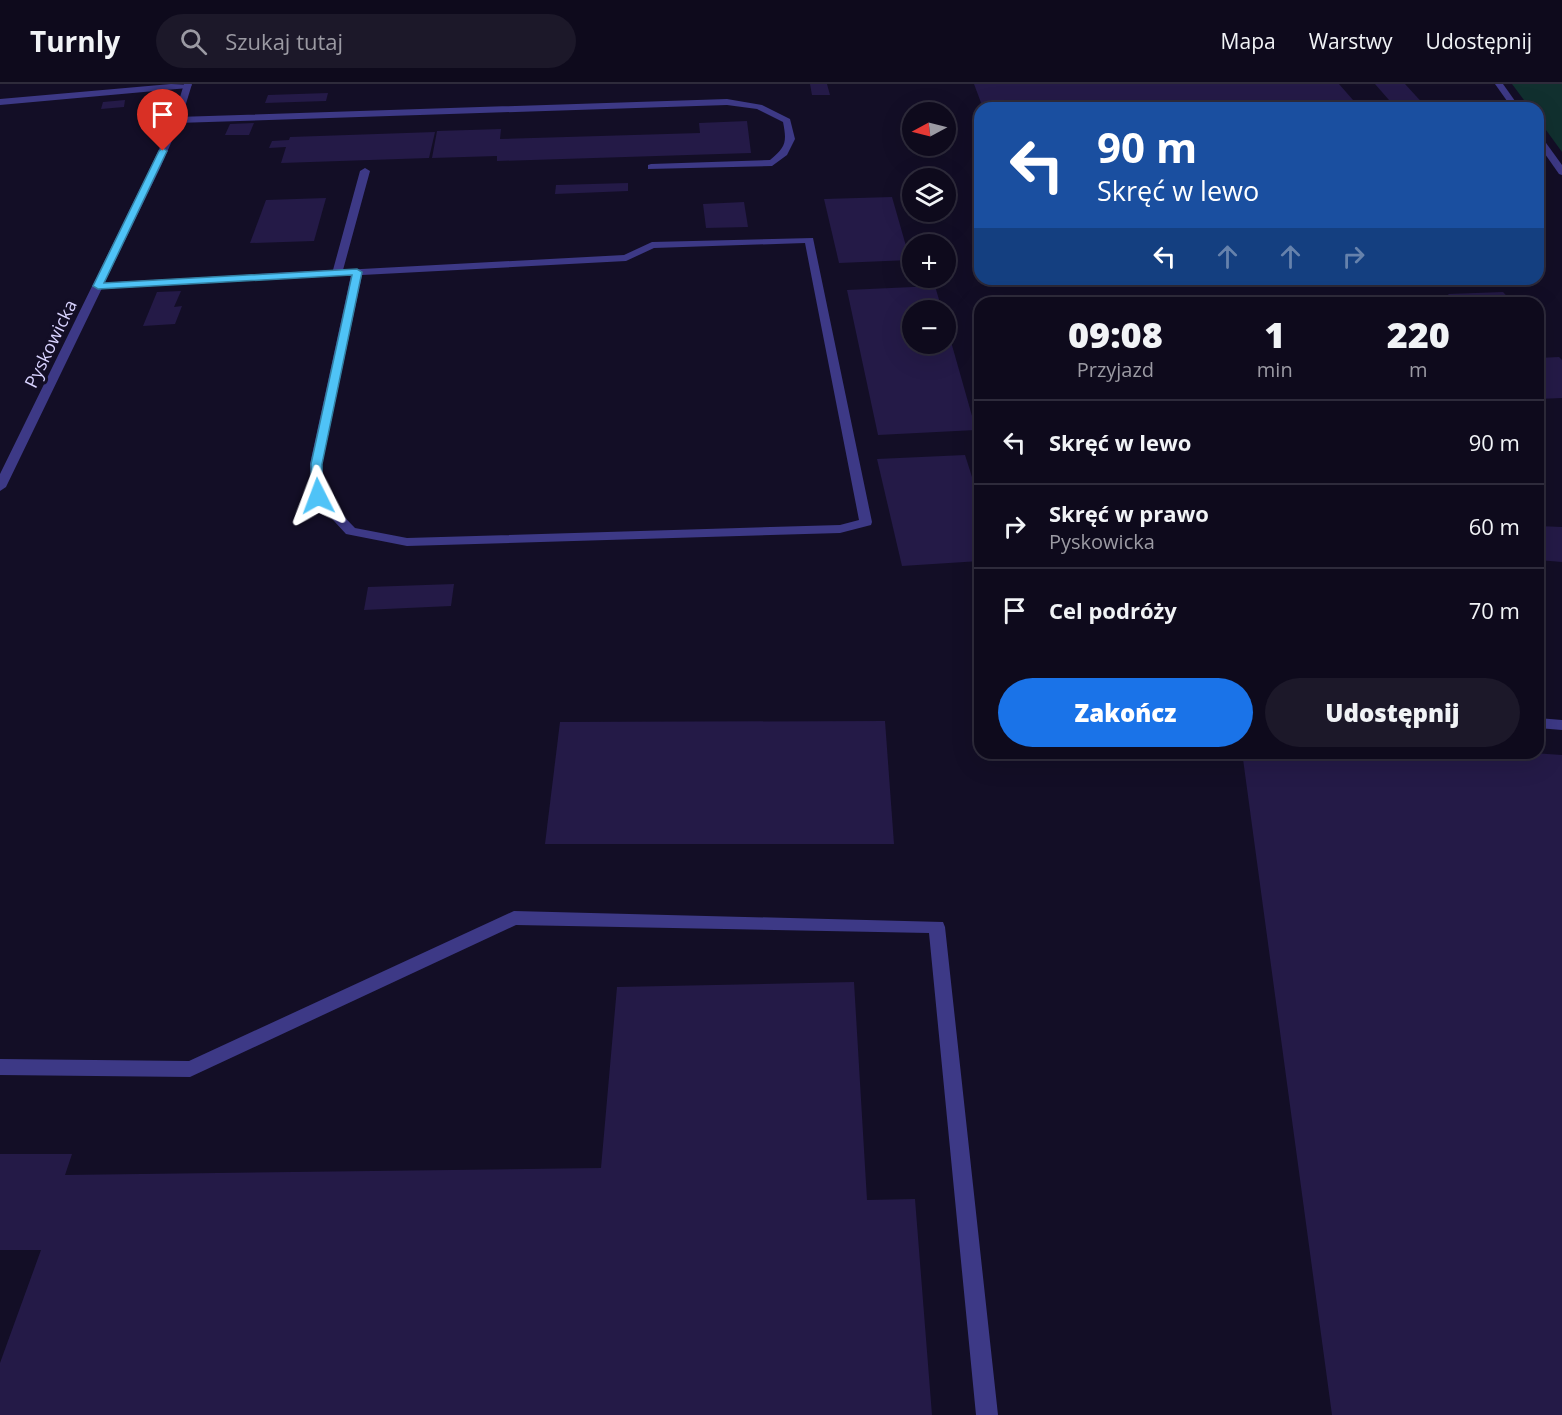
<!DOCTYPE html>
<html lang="pl">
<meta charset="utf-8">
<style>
body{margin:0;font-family:"Open Sans",sans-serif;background:#1c1829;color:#f1f3f6;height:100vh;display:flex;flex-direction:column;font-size:22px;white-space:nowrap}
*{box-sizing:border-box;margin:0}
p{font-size:20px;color:#9b9aa3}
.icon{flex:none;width:33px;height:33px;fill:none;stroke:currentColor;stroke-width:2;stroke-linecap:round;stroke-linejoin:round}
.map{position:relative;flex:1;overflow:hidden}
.details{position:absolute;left:974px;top:213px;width:570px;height:462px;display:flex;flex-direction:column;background:#0e0a1c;border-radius:18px;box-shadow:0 6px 24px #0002,0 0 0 2px #2e2b3b}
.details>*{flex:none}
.guide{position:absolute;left:974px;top:18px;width:570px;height:183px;border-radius:18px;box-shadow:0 6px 24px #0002,0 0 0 2px #2e2b3b;background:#1a4fa0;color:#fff;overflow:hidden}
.needle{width:39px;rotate:263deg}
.tools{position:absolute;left:902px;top:18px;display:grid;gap:12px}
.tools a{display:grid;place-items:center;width:54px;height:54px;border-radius:50%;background:#0e0a1c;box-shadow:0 6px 24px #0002,0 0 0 2px #2e2b3b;font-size:30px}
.pin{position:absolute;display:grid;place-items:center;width:51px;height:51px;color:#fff;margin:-62px -26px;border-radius:50% 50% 50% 0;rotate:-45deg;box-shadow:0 0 6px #0007}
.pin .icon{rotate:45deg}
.me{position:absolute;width:66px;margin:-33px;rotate:357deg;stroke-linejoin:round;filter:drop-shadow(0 0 4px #0008)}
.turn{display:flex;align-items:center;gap:21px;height:126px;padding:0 24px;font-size:27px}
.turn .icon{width:78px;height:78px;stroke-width:2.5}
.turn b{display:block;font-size:42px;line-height:51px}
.lanes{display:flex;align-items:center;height:57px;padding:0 24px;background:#0003;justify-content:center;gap:30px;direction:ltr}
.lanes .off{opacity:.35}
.eta{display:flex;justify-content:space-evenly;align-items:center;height:102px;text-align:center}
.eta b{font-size:36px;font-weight:800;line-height:42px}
.primary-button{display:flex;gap:12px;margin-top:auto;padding:12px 24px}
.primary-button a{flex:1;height:69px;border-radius:36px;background:#1a73e8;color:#fff;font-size:24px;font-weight:800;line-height:69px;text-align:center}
.primary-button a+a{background:#1c1829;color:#f1f3f6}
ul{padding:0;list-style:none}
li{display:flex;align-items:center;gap:18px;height:84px;padding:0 24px;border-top:2px solid #2e2b3b}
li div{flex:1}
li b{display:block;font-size:22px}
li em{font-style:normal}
header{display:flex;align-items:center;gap:36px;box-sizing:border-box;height:84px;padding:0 30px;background:#0e0a1c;border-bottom:2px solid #2e2b3b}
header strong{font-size:28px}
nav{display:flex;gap:33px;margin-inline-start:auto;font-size:21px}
.search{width:420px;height:54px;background:#1c1829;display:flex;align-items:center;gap:15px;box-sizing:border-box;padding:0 21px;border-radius:33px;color:#9b9aa3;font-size:22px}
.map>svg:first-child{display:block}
.green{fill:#11302f}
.building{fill:#241a47}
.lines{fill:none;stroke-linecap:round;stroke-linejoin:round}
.lane{fill:#3d3986;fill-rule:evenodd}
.street{fill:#3d3986;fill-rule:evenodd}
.route{fill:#4fc3f7;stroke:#337fa1;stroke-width:1.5}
.labels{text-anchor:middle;stroke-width:6;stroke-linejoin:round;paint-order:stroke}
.far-street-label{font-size:18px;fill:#d9d3ff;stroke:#130e26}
</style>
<header>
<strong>Turnly</strong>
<div class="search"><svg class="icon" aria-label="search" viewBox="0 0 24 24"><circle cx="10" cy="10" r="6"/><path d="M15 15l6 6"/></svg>Szukaj tutaj</div>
<nav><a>Mapa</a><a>Warstwy</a><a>Udostępnij</a></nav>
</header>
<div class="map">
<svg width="1562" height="1331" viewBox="0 0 1562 1331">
<rect width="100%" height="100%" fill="#130e26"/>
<polygon class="green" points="1512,0 1562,0 1562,68 1538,35 1538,24 1530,24"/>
<g class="building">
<polygon points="810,0 827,0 830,11 812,11"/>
<polygon points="974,0 1339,0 1360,24 983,24"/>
<polygon points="1375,0 1405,0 1427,24 1396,24"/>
<polygon points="328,9 326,17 265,19 268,11"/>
<polygon points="125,16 124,23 101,25 103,18"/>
<polygon points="747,37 751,69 497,77 497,72 432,74 437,47 501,45 500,55 700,49 699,39"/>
<polygon points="254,39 249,51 225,51 230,40"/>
<polygon points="435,48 429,74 281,79 286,63 269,64 272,57 289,56 290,53"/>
<polygon points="628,99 628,107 555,110 556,101"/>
<polygon points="892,113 910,176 839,179 824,115"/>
<polygon points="326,114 314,157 250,159 266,116"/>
<polygon points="744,118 748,143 706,144 703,120"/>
<polygon points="935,202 942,226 912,226 912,260 945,260 946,240 976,346 878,351 847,206"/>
<polygon points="181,207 174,223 182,222 175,240 143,242 157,208"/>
<polygon points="1503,208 1513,219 1455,219 1448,210"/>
<polygon points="1351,212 1355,219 1222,219 1222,217"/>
<polygon points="1559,273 1562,276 1562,314 1538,315 1538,274"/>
<polygon points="965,371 980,418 980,477 902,482 877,375"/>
<polygon points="1538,442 1562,443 1562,478 1538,476"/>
<polygon points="454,500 451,522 364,526 368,503"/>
<polygon points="885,637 894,760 545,760 560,638"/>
<polygon points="1244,669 1533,669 1562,671 1562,1331 1332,1331 1243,675 1245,675"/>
<polygon points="854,898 867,1116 915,1115 932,1331 0,1331 0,1279 41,1166 0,1166 0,1070 72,1070 65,1091 601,1084 617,903"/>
</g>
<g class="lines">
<g class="lane">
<polygon points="171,0 192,1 188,4 0,21 0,15"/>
<path d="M727 15 762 21 790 35 795 55 787 71 772 82 648 85V81L651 80 770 76C786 63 787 58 783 38L757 25 727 21 177 39 173 36 177 33Z"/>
<path d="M365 84 370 87 343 186 624 171 652 158 813 154 872 438 871 441 840 449 407 462 346 450 312 413 310 380 351 191 98 205 93 202 98 199 333 186 360 87ZM805 159 859 436 840 441 407 454 355 444 324 412 322 380 362 191 626 177 654 164Z"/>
<polygon points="1538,634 1562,636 1562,646 1538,644"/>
<polygon points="514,827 943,838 945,843 998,1331 976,1331 929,849 516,841 190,993 0,991 0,975 189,977"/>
</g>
<g class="street">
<polygon points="184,0 192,0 181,36 161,82 6,403 0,407 0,390 151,82 173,36"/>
<polygon points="1495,0 1503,0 1520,24 1512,24"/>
<polygon points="1538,51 1541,52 1562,81 1562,91 1559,90 1538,60"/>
</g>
</g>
<polygon class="route" points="163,64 167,67 104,199 357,185 362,188 322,380 322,415 312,412 311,380 352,191 98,205 93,202 159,67"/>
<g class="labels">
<g class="far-street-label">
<text transform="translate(51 260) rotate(-64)" y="6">Pyskowicka</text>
</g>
</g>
</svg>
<div class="tools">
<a><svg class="needle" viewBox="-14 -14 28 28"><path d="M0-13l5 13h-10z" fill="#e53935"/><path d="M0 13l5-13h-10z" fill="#9b9aa3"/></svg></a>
<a><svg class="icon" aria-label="layers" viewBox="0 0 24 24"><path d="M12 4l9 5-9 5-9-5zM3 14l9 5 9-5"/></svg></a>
<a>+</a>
<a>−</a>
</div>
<div class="pin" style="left:163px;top:67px;background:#d93025"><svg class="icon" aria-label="arrive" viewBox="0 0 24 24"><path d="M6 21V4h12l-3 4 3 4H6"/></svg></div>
<svg class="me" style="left:318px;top:412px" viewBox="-20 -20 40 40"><path d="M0-17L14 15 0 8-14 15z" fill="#4fc3f7" stroke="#fff" stroke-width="4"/></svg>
<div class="guide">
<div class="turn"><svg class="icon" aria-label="left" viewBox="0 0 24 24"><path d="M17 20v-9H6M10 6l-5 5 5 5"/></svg><div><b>90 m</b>Skręć w lewo</div></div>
<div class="lanes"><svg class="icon" aria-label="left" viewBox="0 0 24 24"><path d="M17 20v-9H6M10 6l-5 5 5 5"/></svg><svg class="icon off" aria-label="ahead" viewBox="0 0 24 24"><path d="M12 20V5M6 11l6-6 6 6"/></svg><svg class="icon off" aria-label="ahead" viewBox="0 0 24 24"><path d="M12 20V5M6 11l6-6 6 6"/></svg><svg class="icon off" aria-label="right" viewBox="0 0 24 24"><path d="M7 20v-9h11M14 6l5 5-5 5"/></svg></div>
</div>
<section class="details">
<div class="eta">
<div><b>09:08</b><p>Przyjazd</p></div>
<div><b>1</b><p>min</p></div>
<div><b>220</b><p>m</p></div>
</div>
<ul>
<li><svg class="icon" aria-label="left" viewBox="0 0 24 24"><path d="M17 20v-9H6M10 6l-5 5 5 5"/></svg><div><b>Skręć w lewo</b></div><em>90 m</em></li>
<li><svg class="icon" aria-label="right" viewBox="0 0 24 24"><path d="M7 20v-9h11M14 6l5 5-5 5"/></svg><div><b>Skręć w prawo</b><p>Pyskowicka</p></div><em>60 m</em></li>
<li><svg class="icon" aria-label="arrive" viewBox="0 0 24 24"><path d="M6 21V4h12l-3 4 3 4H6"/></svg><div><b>Cel podróży</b></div><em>70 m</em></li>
</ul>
<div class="primary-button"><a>Zakończ</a><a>Udostępnij</a></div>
</section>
</div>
